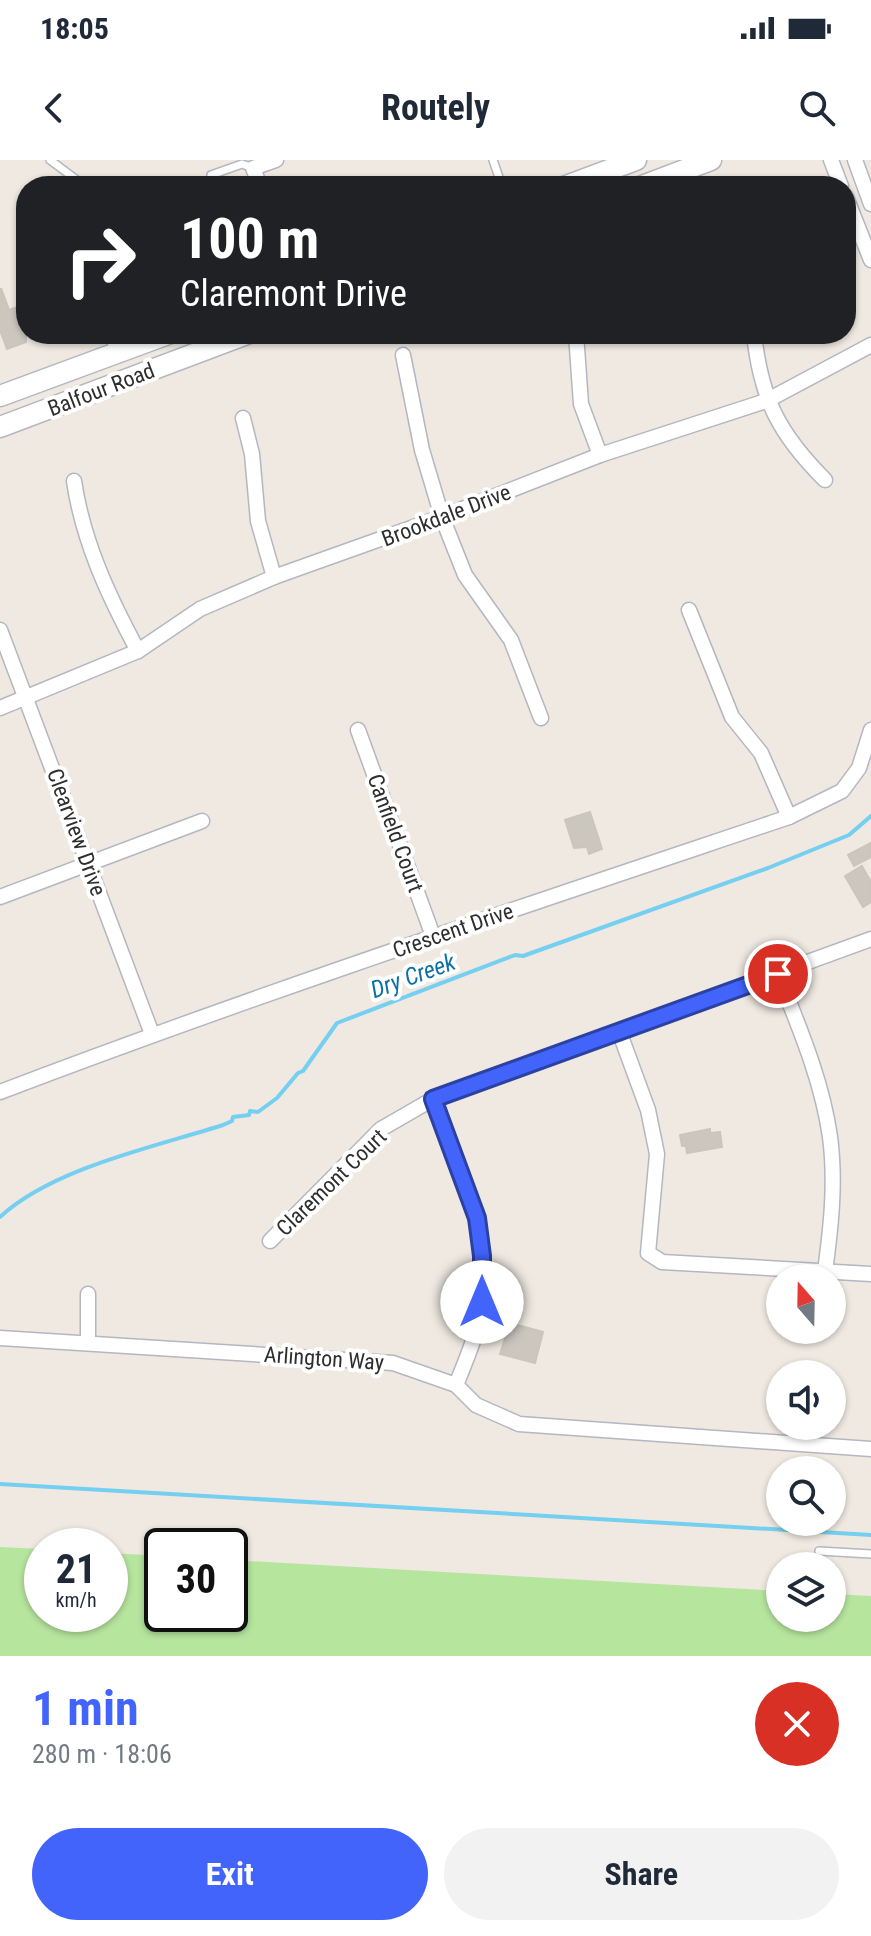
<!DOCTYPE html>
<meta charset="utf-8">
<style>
body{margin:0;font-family:"Roboto Condensed",sans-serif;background:#f2f2f3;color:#1f2937;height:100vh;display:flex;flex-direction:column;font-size:30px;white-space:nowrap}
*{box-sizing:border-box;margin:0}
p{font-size:26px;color:#747a83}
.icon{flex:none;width:44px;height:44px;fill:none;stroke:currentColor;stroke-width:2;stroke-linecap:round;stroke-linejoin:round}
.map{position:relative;height:1496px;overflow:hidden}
.side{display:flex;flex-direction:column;background:#fff;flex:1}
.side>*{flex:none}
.top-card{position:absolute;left:16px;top:16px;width:840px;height:168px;border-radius:32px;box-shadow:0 2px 6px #0004;background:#202124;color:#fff;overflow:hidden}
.needle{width:52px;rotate:340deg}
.tools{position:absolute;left:766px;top:1104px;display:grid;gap:16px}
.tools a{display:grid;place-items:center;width:80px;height:80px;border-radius:50%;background:#fff;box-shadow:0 2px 6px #0004;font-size:40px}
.speed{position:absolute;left:24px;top:1368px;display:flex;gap:16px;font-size:40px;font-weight:700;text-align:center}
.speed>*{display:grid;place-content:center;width:104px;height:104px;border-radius:50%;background:#fff;box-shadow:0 2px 6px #0004;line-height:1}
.speed small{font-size:20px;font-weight:400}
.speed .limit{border:4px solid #111;border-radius:12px;background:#fff;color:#111}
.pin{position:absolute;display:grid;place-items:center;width:68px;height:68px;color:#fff;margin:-34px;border:4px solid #fff;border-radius:50%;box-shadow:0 2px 8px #0007}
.me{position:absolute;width:88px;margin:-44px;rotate:0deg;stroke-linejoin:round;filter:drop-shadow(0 0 6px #0008)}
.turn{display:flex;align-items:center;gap:28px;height:168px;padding:0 32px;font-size:36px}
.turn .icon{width:104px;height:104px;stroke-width:2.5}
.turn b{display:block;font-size:56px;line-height:68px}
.round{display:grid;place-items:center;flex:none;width:84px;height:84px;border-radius:42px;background:#f2f2f3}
.summary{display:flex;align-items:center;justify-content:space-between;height:136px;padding:0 32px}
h1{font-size:48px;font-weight:700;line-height:60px;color:#4264fb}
.primary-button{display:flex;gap:16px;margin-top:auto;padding:16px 32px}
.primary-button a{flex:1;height:92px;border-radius:48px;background:#4264fb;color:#fff;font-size:32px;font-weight:700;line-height:92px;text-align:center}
.primary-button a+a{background:#f2f2f3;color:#1f2937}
.status{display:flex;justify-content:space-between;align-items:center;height:56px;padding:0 40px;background:#fff;direction:ltr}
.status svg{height:22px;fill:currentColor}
header{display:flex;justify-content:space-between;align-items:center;height:104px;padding:0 32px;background:#fff;font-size:36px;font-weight:700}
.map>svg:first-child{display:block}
.green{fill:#b6e59e}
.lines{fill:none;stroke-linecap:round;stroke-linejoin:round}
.stream{stroke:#75cff0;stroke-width:4}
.building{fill:#cbc7bf;stroke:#cbc5ba;stroke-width:2}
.lane-casing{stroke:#b4b7c1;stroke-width:10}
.street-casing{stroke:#b4b7c1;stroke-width:17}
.secondary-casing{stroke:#b4b7c1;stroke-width:23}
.lane{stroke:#fff;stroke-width:7}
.street{stroke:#fff;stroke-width:14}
.secondary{stroke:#fff;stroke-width:20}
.route-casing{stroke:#2b41a3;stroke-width:20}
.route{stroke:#4264fb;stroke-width:14}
.labels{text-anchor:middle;stroke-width:8;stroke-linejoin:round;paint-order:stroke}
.street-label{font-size:22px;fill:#2e2e2e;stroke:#fff}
.water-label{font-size:24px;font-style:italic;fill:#0d6fa3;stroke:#fff}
</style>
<div class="status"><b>18:05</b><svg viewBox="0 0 49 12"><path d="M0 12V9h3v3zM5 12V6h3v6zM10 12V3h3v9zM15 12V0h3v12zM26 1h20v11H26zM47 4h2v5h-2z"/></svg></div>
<header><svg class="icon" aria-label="back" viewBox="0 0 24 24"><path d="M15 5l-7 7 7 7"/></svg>Routely<svg class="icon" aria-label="search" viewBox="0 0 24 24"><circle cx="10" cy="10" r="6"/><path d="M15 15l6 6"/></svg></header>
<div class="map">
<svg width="871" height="1496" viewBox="0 0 871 1496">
<rect width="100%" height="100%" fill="#efe9e1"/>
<polygon class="green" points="0,1387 42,1389 42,1454 110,1454 110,1393 162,1396 162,1454 230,1454 230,1400 780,1431 780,1458 832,1458 832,1434 871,1436 871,1496 0,1496"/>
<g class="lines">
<g class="stream">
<path d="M0 1057C53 1008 154 987 223 965L232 961 233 957 249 955 250 951 258 952 277 938 298 913 303 911 337 863 515 795 523 796 768 708 849 675 871 656"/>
<polyline points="0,1324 871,1375"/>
</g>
</g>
<g class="building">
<polygon points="1,128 9,150 26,144 26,182 7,189 0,170"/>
<polygon points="590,652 602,689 589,694 587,687 574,688 565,660"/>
<polygon points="871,683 871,697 854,706 848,695"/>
<polygon points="862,706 871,722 871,742 863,747 845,716"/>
<polygon points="710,969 710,973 720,972 722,987 687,993 686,986 682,986 680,975"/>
<polygon points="510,1163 543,1172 535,1203 500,1194"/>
</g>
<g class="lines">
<defs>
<g id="lane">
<polyline points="50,0 85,26"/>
<polyline points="493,0 502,26"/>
<polyline points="211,26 211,15 242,4 253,8"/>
<polyline points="107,174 115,191"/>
<polyline points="819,1391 871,1394"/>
</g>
<g id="street">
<polyline points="831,0 841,26"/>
<polyline points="855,0 871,44"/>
<polyline points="260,26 253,8 276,0"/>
<polyline points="846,37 871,100"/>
<polyline points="576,174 581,244 600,295"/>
<path d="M754 174C761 239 779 274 825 320"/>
<polyline points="403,195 422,290 442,357 465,415 511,480 541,558"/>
<polyline points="243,258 252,294 258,361 274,417"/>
<path d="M74 321C83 382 109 437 138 491"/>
<polyline points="689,450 732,557 761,593 789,657"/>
<polyline points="0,470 152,874"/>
<polyline points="0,548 138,491 200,449 274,417 442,357 600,295 766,241 871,185"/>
<polyline points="358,570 433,776"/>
<polyline points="0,737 202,661"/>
<path d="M778 814C799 867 822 920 830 977 836 1022 831 1067 825 1111"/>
<polyline points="619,871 648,950 657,994 648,1093 662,1102 871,1114"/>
<path d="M0 932C260 833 524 746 789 657L842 631 859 608 871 570"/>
<path d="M433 939C457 1004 491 1071 482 1142 479 1170 467 1198 456 1225"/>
<polyline points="270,1081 381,969 433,939 871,779"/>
<polyline points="0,1178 393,1203 456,1225 476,1245 519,1264 871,1289"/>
<polyline points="88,1182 88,1134"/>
</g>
<g id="secondary">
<polyline points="566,26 636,0"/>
<polyline points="642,26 711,0"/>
<polyline points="0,236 168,174"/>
<polyline points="0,267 247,174"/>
</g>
</defs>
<use href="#lane" class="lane-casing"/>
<use href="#street" class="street-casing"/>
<use href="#secondary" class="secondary-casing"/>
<use href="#lane" class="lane"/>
<use href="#street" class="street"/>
<use href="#secondary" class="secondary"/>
</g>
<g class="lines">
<defs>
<polyline id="route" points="482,1142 482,1096 477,1058 433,939 778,814"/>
</defs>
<use href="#route" class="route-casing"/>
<use href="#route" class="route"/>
</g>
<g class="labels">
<g class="street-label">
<text transform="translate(101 229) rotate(-21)" y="8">Balfour Road</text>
<text transform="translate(446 355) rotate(-21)" y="8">Brookdale Drive</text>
<text transform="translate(77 672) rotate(70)" y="8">Clearview Drive</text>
<text transform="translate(396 673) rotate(70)" y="8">Canfield Court</text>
<text transform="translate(453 770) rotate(-19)" y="8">Crescent Drive</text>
<text transform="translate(331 1022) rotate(-44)" y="8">Claremont Court</text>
<text transform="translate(324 1198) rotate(4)" y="8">Arlington Way</text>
</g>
<g class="water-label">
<text transform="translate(413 816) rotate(-20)" y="8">Dry Creek</text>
</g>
</g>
</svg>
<div class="tools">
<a><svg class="needle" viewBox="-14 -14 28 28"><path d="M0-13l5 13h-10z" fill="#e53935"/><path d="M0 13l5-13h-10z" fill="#747a83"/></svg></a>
<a><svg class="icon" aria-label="sound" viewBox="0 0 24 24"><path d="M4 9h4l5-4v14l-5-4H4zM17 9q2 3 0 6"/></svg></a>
<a><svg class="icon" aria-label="search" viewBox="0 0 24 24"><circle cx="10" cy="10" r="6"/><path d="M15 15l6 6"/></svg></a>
<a><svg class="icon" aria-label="layers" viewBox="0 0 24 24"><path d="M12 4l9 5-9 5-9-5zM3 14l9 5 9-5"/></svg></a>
</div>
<div class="speed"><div>21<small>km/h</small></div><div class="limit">30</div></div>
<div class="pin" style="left:778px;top:814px;background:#d93025"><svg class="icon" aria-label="arrive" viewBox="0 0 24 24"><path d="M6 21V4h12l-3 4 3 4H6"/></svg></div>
<svg class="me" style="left:482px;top:1142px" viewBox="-20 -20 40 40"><circle r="19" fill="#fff"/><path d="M0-13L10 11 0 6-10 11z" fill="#4264fb"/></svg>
<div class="top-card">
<div class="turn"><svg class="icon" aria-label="right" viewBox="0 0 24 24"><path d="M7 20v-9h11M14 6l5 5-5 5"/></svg><div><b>100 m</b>Claremont Drive</div></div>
</div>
</div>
<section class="side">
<div class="summary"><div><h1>1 min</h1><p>280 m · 18:06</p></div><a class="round" style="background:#d93025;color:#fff"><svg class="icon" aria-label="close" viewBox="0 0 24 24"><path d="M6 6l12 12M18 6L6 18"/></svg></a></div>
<div class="primary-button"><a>Exit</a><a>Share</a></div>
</section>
